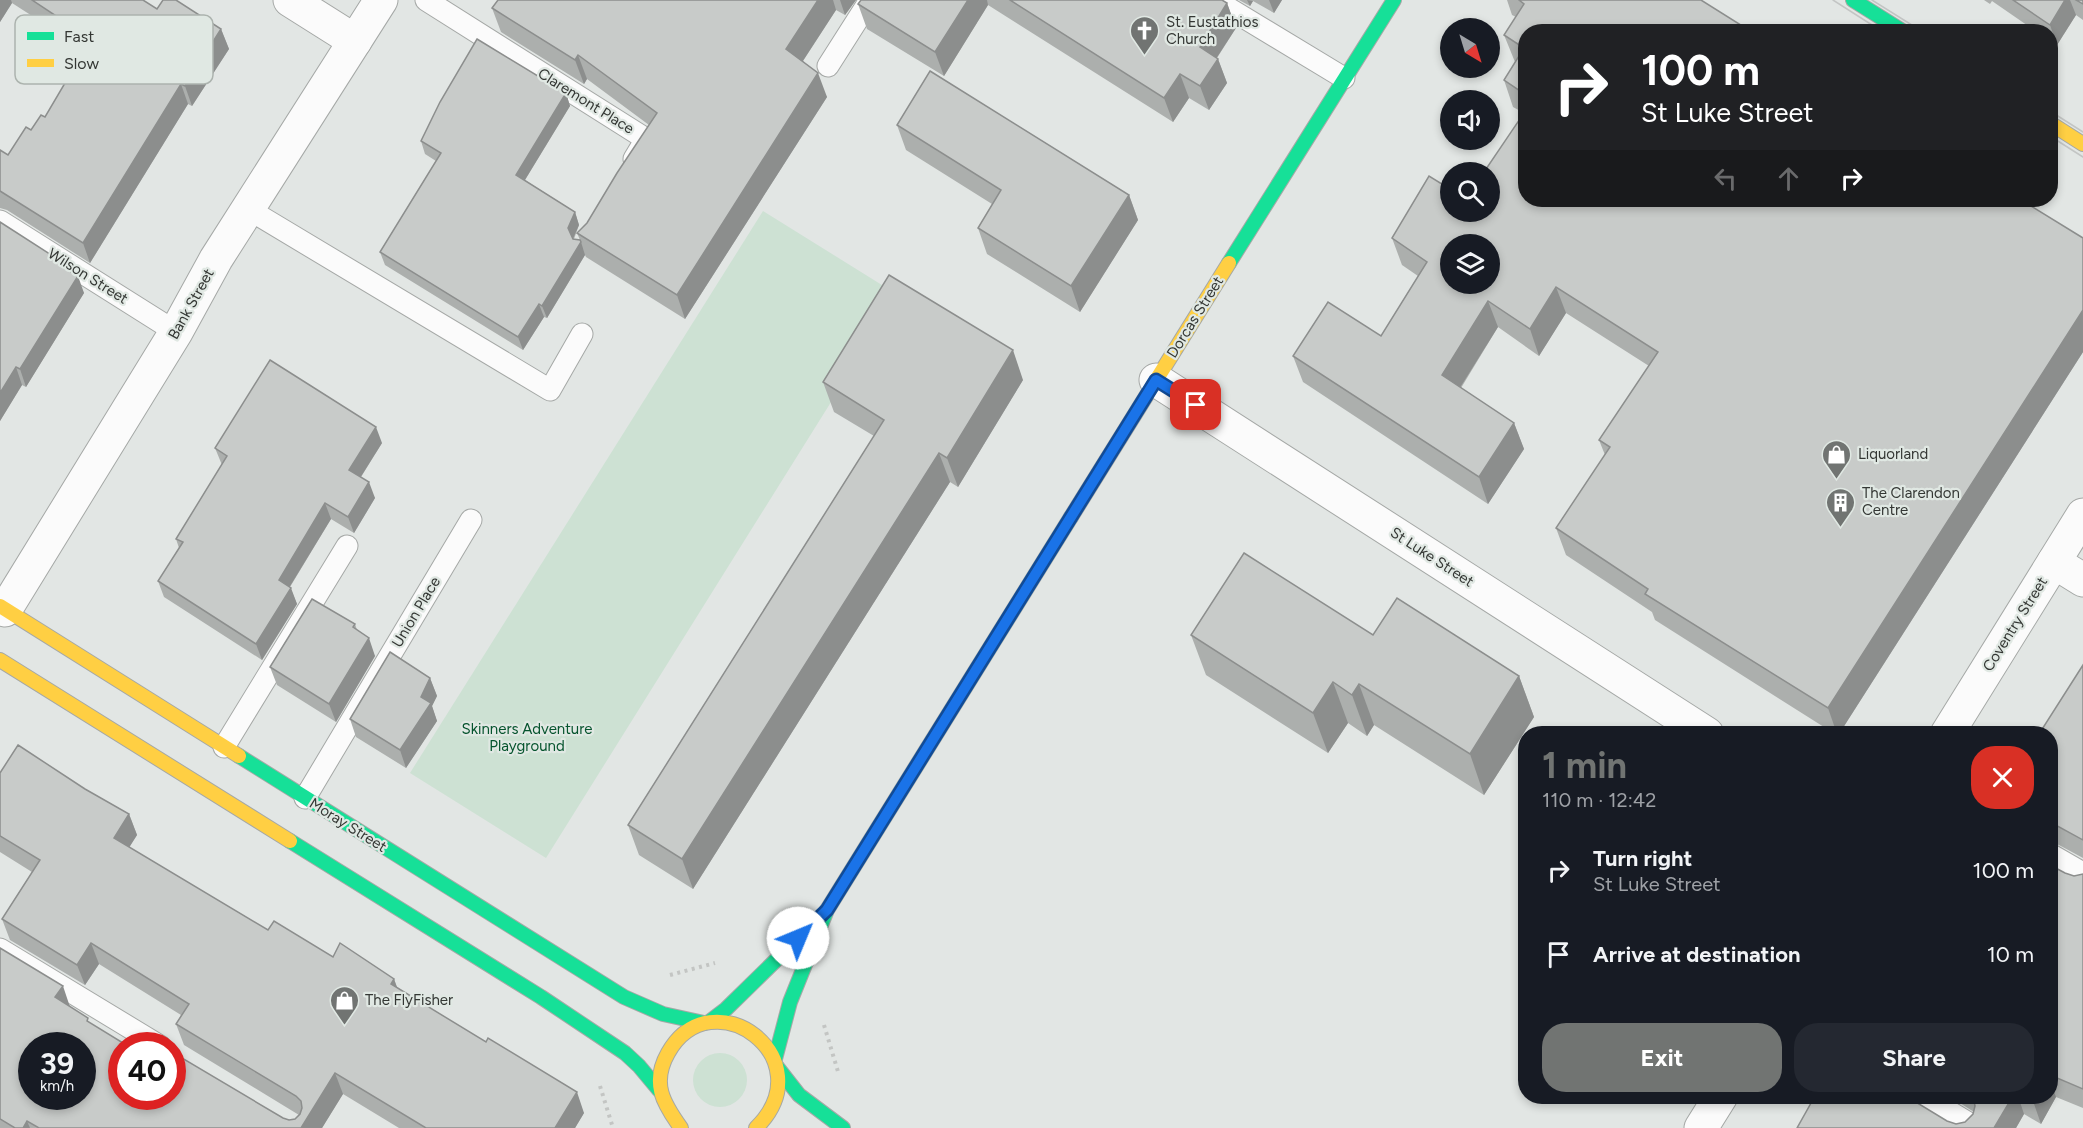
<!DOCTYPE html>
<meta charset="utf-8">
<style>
body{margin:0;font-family:Figtree,sans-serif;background:#242831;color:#f1f3f6;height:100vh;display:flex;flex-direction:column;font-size:22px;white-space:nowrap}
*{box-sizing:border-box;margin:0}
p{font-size:20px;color:#9ea1a6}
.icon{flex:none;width:33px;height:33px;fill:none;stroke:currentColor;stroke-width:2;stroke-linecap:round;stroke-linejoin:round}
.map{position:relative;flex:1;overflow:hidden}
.details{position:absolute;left:1518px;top:726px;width:540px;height:378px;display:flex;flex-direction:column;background:#171b24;border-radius:24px;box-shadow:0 3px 9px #0003}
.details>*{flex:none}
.banner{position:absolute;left:1518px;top:24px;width:540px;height:183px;border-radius:24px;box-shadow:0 3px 9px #0003;background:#202124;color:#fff;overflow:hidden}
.needle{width:39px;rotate:142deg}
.fabs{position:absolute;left:1440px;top:18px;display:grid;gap:12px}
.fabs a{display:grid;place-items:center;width:60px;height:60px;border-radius:50%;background:#171b24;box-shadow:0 3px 9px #0003;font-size:30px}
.speed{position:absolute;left:18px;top:1032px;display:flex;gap:12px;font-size:30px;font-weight:700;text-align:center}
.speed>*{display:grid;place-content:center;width:78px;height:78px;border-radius:50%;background:#171b24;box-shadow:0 3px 9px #0003;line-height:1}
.speed small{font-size:15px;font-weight:400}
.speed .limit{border:9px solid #d22;background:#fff;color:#111}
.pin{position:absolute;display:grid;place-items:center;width:51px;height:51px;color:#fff;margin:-26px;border-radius:12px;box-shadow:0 3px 9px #0006}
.me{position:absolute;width:66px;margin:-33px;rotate:45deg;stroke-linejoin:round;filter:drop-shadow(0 0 4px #0008)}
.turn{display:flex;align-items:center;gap:21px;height:126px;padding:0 24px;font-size:27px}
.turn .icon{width:78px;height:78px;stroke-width:2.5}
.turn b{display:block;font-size:42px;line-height:51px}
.lanes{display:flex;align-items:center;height:57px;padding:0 24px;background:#0003;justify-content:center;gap:30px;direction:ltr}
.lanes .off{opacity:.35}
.round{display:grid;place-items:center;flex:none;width:63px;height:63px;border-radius:24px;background:#242831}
.headline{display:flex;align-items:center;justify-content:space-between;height:102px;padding:0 24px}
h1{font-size:36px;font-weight:700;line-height:45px;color:#717472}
.button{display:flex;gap:12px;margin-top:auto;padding:12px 24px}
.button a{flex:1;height:69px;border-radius:24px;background:#717472;color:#fff;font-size:24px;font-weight:700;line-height:69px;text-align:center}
.button a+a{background:#242831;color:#f1f3f6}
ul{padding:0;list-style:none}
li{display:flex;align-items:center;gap:18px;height:84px;padding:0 24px}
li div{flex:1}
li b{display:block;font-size:22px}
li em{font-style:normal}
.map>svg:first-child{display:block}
.green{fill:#cde1d3}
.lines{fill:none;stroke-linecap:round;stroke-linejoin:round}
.lane-casing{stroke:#a5a8a6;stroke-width:23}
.street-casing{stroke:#a5a8a6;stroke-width:35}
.fast-casing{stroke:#a5a8a6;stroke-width:16}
.slow-casing{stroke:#a5a8a6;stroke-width:16}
.path{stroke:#c3c5c3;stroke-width:4;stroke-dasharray:3 4.5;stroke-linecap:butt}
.lane{stroke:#fbfbfb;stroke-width:21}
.street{stroke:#fbfbfb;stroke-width:33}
.fast{stroke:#16e098;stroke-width:14}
.slow{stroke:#ffcf43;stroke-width:14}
.tram{stroke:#c3c5c4;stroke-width:1.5}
.wall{fill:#acafad}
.shaded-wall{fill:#8c8e8d}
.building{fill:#c8cbc9;stroke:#8c8e8d;stroke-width:1.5;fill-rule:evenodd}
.route-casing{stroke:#114b97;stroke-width:15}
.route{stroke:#1a73e8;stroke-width:10}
.labels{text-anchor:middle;stroke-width:4.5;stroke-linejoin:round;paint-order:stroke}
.poi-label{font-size:15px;fill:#343734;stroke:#e0e8e3;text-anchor:start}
.street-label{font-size:15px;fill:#343734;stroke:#e0e8e3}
.park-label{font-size:15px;fill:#06542e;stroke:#e0e8e3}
.key{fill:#e0e8e3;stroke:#acb3ae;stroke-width:1.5}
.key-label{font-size:16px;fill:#343734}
</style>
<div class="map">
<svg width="2083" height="1128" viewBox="0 0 2083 1128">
<rect width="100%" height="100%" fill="#e2e6e4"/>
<g class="green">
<polygon points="763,211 898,295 546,858 410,773"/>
<circle cx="720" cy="1080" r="27"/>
</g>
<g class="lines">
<defs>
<g id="lane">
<polyline points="426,0 646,139 634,159"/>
<polyline points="1215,0 1344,78"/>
<polyline points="828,66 870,0"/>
<polyline points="248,209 550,390 582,334"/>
<polyline points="0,221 176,332"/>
<polyline points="224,747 347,546"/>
<polyline points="305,798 471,520"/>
<polyline points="0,949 160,1046"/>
</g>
<g id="street">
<polyline points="290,0 355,41"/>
<polyline points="1156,380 1707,734"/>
<polyline points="2054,562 2083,580"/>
<polyline points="5,610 176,332 216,259 381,0"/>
<polyline points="1947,734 2083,515"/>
<polyline points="2050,861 2083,880"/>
<polyline points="1912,1096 1965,1128"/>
<polyline points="1701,1128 1721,1096"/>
</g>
<g id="fast">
<polyline points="1853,0 1904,32"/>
<polyline points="1229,263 1394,0"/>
<polyline points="239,756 624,997 663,1014 704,1023"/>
<polyline points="290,841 541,997 625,1053 639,1066 659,1090"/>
<polyline points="709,1022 726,1009 817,920"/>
<polyline points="775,1059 790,1002 827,910 1071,517"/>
<polyline points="777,1067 799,1095 843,1128"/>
</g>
<g id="slow">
<polyline points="2050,123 2083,144"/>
<polyline points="1071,517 1229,263"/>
<polyline points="0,606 239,756"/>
<polyline points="0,660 290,841"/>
<path d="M681 1128C663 1103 651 1083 668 1053 712 975 826 1059 756 1128"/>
</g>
</defs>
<use href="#lane" class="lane-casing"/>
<use href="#street" class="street-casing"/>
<use href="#fast" class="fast-casing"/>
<use href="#slow" class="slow-casing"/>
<g class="path">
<polyline points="670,975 715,963"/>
<polyline points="824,1025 839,1075"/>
<polyline points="600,1086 613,1128"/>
</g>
<use href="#lane" class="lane"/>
<use href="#street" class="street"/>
<use href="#fast" class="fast"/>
<use href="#slow" class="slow"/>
<g class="tram">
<polyline points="1833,0 1883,32"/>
<polyline points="1872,0 1923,32"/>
<polyline points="2050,111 2083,132"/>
<polyline points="2050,136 2083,157"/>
</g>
</g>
<g class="wall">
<polygon points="0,0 143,0 157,9 221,29 229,49 192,106 188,104 90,263 7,210 0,208 0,150 8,155 45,117 85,50 12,3 0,22"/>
<polygon points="498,0 856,0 845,15 836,10 803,61 827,97 685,319 586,257 585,255 547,318 544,317 523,350 385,265 380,252 436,161 425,154 421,141 566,93 570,106 525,180 575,212 579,225 574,239 580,240 577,233 587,223 649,125 587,79 584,84 501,32 492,8"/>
<polygon points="861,0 1222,0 1227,3 1236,28 1217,58 1218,59 1227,83 1209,110 1189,98 1173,122 988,5 944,76 867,29 858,4"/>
<polygon points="1239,0 1282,0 1274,13 1253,1 1250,6"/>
<polygon points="1507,0 1701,0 1526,32 1526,200 2083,238 2083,352 1839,734 1835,734 1655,620 1652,612 1566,555 1556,528 1605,455 1599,440 1649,366 1566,313 1539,356 1498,327 1461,388 1514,423 1524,449 1488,504 1303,382 1293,356 1381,336 1418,276 1402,265 1392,238 1450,189 1490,212 1524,113 1513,107 1504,80 1515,62 1504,35 1516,17 1512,15"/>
<polygon points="1984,0 2083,0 2083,20 2076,15 2057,45 2050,40 2050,32 2037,32 1992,1 1990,4"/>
<polygon points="897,125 1129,195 1138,220 1080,312 987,254 978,228 992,204 906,150"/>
<polygon points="0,222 72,272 84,293 26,387 22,385 0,421"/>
<polygon points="1023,380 958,487 950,482 693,889 639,855 628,825 874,436 834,412 823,382"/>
<polygon points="382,443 361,477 375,498 354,533 331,519 290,587 297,604 262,660 164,597 158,581 179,548 176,539 222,465 215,448"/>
<polygon points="355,624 357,630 375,656 336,722 277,685 270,667"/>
<polygon points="1191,635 1373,635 1519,676 1534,717 1484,795 1374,725 1367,736 1348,723 1328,753 1206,675"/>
<polygon points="2083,665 2083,858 2059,845 2050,842 2050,734"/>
<polygon points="430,678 437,696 432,706 437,721 406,768 356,737 350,719"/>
<polygon points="0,773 85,789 129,814 137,835 129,847 268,930 333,957 394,979 397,987 584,1113 575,1128 399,1128 343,1094 322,1128 0,1128 0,948 90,1023 122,1046 283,1118 289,1120 295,1119 299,1115 184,1045 176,1024 181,1015 99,964 85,985 10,940 2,919 32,872 0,852"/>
<polygon points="2050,865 2065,873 2074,876 2083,874 2083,1108 2056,1097 2041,1124 2024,1114 2016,1128 1797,1128 1947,1121 1956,1124 1965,1122 1973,1114 1974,1112 1949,1096 2050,1096"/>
</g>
<g class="shaded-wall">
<polygon points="0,0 11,0 12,3 0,22"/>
<polygon points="818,0 833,0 836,10 795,73 786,49"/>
<polygon points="840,0 856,0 845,15"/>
<polygon points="968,0 987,0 988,5 944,76 935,52"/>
<polygon points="1247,0 1253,1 1250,6"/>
<polygon points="1269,0 1282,0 1274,13"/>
<polygon points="2065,0 2070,0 2076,15 2057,45 2050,25"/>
<polygon points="1227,3 1236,28 1208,71 1200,47"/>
<polygon points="221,29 229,49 192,106 185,86"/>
<polygon points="578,55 587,79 584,84 575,60"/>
<polygon points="1218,59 1227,83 1209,110 1200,86"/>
<polygon points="818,73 827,97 685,319 677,295"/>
<polygon points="1180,74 1189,98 1173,122 1164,98"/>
<polygon points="181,84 188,104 90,263 83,243"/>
<polygon points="566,93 570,106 520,188 516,175"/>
<polygon points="1129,195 1138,220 1080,312 1071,286"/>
<polygon points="575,212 579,225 572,241 568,228"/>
<polygon points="581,242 585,255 547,318 542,306"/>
<polygon points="70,267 75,280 78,276 84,293 26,387 20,369"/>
<polygon points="1556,287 1566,313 1539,356 1530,329"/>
<polygon points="1488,301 1498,327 1451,402 1442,375"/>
<polygon points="539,304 544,317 523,350 518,337"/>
<polygon points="2083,310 2083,352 1839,734 1837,734 1828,708"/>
<polygon points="1013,350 1023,380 958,487 947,458"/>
<polygon points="16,367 22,385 0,421 0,393"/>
<polygon points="1514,423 1524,449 1488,504 1479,477"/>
<polygon points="376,427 382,443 355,486 349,470"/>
<polygon points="939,453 950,482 693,889 682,859"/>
<polygon points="369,482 375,498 354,533 348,517"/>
<polygon points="325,503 331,519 284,596 279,580"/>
<polygon points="291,588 297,604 262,660 256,644"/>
<polygon points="369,638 375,656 336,722 329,704"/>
<polygon points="1519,676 1534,717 1484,795 1470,754"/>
<polygon points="430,678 437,696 432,706 437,721 406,768 400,750 421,697"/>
<polygon points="1333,682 1348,723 1328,753 1313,713"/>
<polygon points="1359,684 1374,725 1367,736 1352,695"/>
<polygon points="129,814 137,835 122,859 114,838"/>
<polygon points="91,943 99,964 85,985 77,965"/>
<polygon points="394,979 401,999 391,984"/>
<polygon points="63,986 70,1007 55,997"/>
<polygon points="335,1073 343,1094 322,1128 301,1128"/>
<polygon points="2050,1081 2056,1097 2041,1124 2033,1101 2036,1096 2050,1096"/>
<polygon points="577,1092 584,1113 575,1128 555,1128"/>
<polygon points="2013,1096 2018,1096 2024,1114 2016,1128 1994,1128"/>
<polygon points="27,1121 30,1128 23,1128"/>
</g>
<g class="building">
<polygon points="32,0 143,0 157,9 163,0 176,0 221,29 185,86 181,84 83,243 0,191 0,150 8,155 26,127 31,130 41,115 45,117 91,39"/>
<polygon points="498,0 818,0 786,49 818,73 677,295 577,233 587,223 617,173 657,113 578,55 575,60 492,8"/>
<polygon points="861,0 968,0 935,52 858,4"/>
<polygon points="1010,0 1222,0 1227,3 1200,47 1218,59 1200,86 1180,74 1164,98"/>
<polygon points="1519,0 1701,0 1752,32 1526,32 1526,95 1504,80 1524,48 1504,35 1524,4"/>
<polygon points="2013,0 2065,0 2050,25"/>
<polygon points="2076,0 2083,0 2083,4"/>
<polygon points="477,39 566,93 516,175 575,212 568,228 573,239 580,240 581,242 542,306 539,304 518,337 380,252 441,153 421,141 440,102"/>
<polygon points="930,71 1129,195 1071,286 978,228 1001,190 897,125"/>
<path d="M1526 110V200H2021L2083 238V310L1828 708 1645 594 1648 589 1556 528 1610 447 1599 440 1658 352 1556 287 1530 329 1488 301 1442 375 1514 423 1479 477 1293 356 1328 302 1381 336 1427 262 1392 238 1429 176 1450 189V212H1490V172H1484ZM1450 244H1490V284H1450Z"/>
<polygon points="0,222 70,267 68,270 78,276 20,369 16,367 0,393"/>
<polygon points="889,275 1013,350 947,458 939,453 682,859 628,825 884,420 823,382"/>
<polygon points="270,360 376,427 349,470 369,482 348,517 325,503 279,580 291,588 256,644 158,581 183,542 176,539 227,456 215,448"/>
<polygon points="1244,553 1373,635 1397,598 1519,676 1470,754 1359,684 1352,695 1333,682 1313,713 1191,635"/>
<polygon points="312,599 355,624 353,627 369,638 329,704 270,667"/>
<polygon points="390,652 430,678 421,697 431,703 400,750 350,719"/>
<polygon points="2083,665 2083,840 2050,822 2050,734 2039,734"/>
<path d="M18 745 85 789 129 814 114 838 268 930 274 921 333 957 340 943 394 979 391 984 486 1042 488 1038 577 1092 555 1128H426L335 1073 301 1128H39L27 1121 23 1128H15L0 1119V948L63 986 55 997 88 1018 87 1021 128 1046H122V1096H172V1052L283 1118 289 1120 295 1119 300 1114 302 1108 301 1101 296 1096 176 1024 189 1004 91 943 77 965 2 919 40 860 0 836V773ZM32 1046H82V1096H32Z"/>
<polygon points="2050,865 2065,873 2074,876 2083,874 2083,1089 2050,1075"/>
<polygon points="1815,1096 1906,1096 1947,1121 1956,1124 1965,1122 1973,1114 1975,1106 1973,1096 2013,1096 1994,1128 1797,1128"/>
<polygon points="2024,1096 2036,1096 2033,1101"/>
</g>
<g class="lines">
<defs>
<polyline id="route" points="798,938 827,910 1156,380 1196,405"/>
</defs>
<use href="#route" class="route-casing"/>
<use href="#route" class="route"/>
</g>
<defs>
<symbol id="church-pin" viewBox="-11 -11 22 30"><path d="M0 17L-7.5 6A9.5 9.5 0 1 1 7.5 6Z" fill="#717472" stroke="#e0e8e3"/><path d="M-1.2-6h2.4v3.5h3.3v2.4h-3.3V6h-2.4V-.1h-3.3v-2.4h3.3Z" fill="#fff"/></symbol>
<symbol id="shop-pin" viewBox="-11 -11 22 30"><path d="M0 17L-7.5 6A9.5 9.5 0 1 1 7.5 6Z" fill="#717472" stroke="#e0e8e3"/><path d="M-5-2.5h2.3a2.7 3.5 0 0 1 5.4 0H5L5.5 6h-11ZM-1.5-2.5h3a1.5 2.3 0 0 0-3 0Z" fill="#fff"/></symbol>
<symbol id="building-pin" viewBox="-11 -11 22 30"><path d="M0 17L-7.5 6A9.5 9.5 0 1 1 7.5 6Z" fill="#717472" stroke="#e0e8e3"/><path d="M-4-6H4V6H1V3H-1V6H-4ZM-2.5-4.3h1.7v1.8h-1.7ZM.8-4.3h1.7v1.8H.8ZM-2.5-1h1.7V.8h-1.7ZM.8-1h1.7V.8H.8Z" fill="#fff"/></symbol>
</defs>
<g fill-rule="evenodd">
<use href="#church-pin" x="1128" y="14" width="33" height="45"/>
<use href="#shop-pin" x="1820" y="438" width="33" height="45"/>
<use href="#building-pin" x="1824" y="486" width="33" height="45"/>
<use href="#shop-pin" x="328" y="984" width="33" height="45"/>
</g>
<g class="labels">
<g class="poi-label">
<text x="1166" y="27">St. Eustathios<tspan x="1166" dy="17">Church</tspan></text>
<text x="1858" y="459">Liquorland</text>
<text x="1862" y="498">The Clarendon<tspan x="1862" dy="17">Centre</tspan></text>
<text x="365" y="1005">The FlyFisher</text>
</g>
<g class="street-label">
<text transform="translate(586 101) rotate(32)" y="5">Claremont Place</text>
<text transform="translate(88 276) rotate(32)" y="5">Wilson Street</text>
<text transform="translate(191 304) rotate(-61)" y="5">Bank Street</text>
<text transform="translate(1195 317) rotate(-58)" y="5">Dorcas Street</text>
<text transform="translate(1432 557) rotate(33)" y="5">St Luke Street</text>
<text transform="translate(416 612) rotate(-59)" y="5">Union Place</text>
<text transform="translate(2015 624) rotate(-58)" y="5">Coventry Street</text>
<text transform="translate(348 825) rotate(32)" y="5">Moray Street</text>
</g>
<g class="park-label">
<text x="527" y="734">Skinners Adventure<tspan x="527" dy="17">Playground</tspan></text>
</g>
</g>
<rect x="15" y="15" width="198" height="69" rx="9" class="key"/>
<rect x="27" y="32" width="27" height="8" fill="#16e098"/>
<rect x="27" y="59" width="27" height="8" fill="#ffcf43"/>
<g class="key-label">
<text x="64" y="42">Fast</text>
<text x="64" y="69">Slow</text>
</g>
</svg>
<div class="fabs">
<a><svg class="needle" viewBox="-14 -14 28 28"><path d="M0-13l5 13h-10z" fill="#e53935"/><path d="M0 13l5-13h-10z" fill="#9ea1a6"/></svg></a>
<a><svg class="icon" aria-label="sound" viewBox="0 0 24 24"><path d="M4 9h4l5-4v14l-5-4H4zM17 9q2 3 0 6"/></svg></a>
<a><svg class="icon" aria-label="search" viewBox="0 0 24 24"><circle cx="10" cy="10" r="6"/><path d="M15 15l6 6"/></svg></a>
<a><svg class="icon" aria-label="layers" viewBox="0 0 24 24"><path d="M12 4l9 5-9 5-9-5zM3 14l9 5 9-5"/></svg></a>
</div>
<div class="speed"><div>39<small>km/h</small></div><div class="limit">40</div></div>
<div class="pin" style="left:1196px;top:405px;background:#d93025"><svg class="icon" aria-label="arrive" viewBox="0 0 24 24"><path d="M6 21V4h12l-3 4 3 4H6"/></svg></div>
<svg class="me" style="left:798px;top:938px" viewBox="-20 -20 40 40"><circle r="19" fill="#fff"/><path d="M0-13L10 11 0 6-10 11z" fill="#1a73e8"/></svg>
<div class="banner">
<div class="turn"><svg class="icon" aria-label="right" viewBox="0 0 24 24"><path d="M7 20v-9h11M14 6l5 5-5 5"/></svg><div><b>100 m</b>St Luke Street</div></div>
<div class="lanes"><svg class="icon off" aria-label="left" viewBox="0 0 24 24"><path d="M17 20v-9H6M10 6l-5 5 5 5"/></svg><svg class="icon off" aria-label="ahead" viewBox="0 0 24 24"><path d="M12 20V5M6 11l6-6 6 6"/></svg><svg class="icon" aria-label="right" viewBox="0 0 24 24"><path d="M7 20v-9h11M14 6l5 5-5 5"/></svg></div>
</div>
<section class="details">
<div class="headline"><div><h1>1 min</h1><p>110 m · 12:42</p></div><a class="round" style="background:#d93025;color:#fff"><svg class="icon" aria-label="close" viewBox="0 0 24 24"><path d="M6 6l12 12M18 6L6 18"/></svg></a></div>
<ul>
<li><svg class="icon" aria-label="right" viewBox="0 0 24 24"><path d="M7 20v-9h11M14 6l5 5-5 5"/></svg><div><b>Turn right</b><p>St Luke Street</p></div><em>100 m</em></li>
<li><svg class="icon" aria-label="arrive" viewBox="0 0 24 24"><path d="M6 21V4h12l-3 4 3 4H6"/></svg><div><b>Arrive at destination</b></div><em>10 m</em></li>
</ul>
<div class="button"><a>Exit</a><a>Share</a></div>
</section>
</div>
